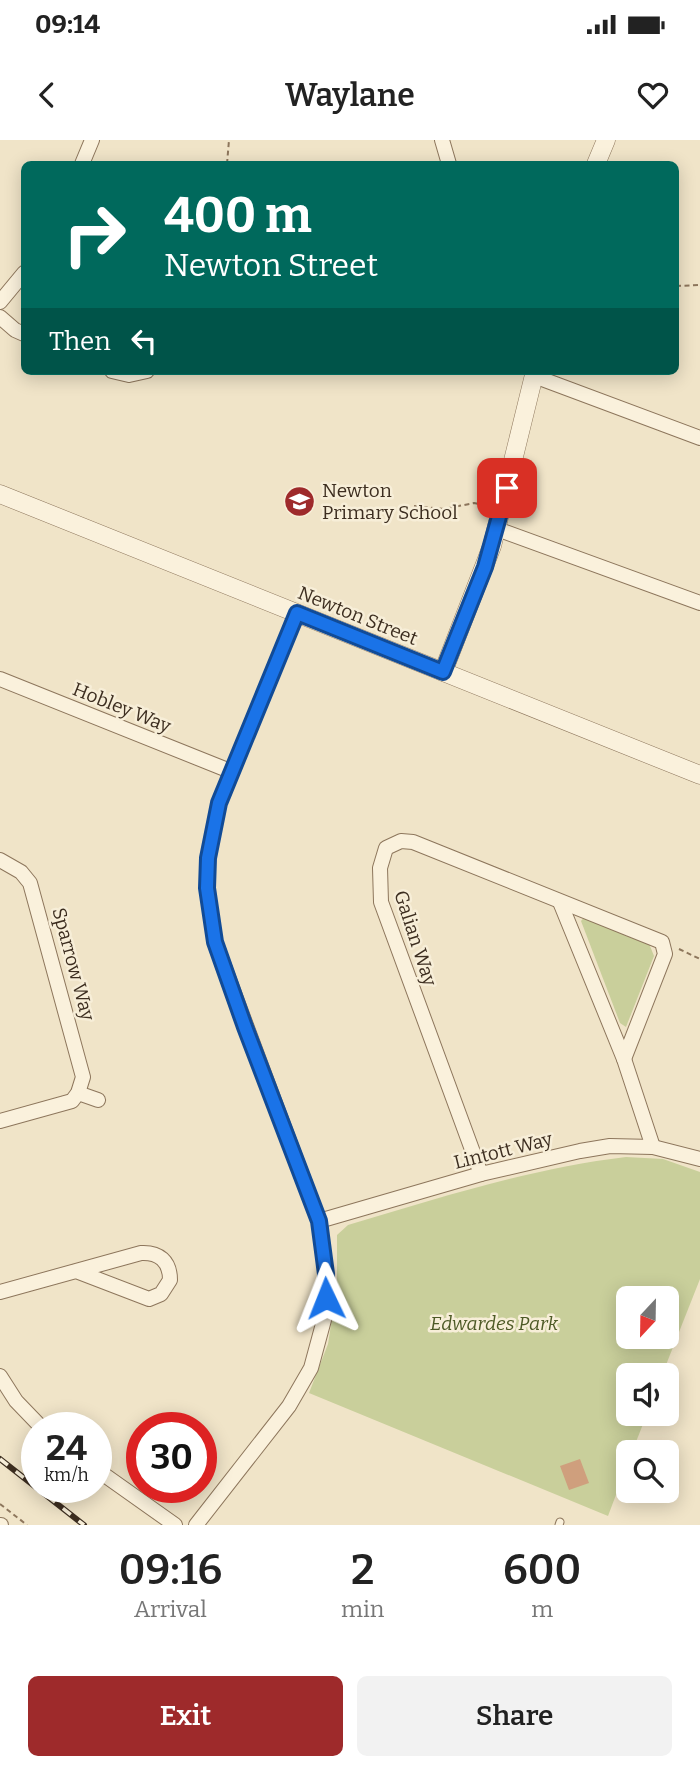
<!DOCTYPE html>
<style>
body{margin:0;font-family:Bitter,serif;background:#f2f2f2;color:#222;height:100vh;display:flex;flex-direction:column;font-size:26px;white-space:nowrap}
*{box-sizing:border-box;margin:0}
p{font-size:23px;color:#767676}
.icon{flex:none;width:38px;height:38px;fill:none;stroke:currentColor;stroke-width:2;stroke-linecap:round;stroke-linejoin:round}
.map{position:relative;height:1385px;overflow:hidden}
.side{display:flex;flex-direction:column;background:#fff;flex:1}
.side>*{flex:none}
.banner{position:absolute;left:21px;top:21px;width:658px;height:214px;border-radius:10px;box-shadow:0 4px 18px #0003;background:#00695c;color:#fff;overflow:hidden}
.needle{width:46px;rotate:202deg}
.fabs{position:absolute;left:616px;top:1146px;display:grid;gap:14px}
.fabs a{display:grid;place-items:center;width:63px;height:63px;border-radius:10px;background:#fff;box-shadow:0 4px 18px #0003;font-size:35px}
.speed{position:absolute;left:21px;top:1272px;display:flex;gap:14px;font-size:35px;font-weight:700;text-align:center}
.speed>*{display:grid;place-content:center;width:91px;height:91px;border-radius:50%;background:#fff;box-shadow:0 4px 18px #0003;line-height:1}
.speed small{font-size:18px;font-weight:400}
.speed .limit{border:10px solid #d22;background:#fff;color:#111}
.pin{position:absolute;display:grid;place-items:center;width:60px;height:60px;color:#fff;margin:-30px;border-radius:14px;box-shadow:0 4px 10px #0006}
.me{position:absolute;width:77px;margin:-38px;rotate:358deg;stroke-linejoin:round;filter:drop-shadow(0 0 5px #0008)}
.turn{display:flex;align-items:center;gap:24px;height:147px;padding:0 28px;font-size:32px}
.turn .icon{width:91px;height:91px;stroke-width:2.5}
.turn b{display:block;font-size:49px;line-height:60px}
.then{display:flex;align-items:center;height:66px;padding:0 28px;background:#0003;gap:14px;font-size:26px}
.eta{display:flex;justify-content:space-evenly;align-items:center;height:119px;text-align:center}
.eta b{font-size:42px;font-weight:600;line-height:49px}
.primary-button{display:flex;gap:14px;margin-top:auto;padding:14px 28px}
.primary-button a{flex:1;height:80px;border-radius:10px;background:#9e2a2b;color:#fff;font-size:28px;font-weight:600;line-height:80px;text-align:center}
.primary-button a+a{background:#f2f2f2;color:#222}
.status{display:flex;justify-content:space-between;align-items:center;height:49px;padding:0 35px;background:#fff;direction:ltr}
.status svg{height:19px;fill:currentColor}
header{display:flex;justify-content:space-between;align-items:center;height:91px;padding:0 28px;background:#fff;font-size:32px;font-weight:600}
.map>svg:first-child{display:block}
.green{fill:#c9cf9b;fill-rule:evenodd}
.building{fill:#cf9f7d}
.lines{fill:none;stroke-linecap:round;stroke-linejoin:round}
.service-casing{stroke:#8d765c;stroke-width:9}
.minor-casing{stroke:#8d765c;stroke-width:16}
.tertiary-casing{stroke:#8d765c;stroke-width:19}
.path{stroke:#8d765c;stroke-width:2;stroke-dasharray:5 3.5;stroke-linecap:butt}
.service{stroke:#faf1dc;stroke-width:7}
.minor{stroke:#faf1dc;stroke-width:14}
.tertiary{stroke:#faf1dc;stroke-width:18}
.rail-casing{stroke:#3d2e20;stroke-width:6}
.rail{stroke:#f7eed8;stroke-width:3.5;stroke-dasharray:10;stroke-linecap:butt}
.route-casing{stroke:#114b97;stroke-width:18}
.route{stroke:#1a73e8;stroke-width:12}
.labels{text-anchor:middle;stroke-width:5;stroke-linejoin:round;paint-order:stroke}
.poi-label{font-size:19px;fill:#3d2e20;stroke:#f7eed8;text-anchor:start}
.street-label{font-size:19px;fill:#3d2e20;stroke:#f7eed8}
.park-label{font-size:19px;font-style:italic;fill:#4d5a26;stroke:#f7eed8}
</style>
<div class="status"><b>09:14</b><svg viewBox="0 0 49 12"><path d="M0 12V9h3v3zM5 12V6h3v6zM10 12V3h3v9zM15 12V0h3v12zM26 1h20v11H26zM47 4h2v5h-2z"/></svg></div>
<header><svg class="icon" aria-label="back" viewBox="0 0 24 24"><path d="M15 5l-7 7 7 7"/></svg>Waylane<svg class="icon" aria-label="heart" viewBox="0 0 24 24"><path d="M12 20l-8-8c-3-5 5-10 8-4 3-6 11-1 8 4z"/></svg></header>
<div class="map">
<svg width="700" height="1385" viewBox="0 0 700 1385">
<rect width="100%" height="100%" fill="#f0e4c8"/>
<g class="green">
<polygon points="585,776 648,801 654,816 626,887 620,883 581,781"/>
<path d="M626 1017 663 1019 700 1032V1139L662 1235 628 1236V1274H647L632 1312H628V1323L608 1376 309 1253 328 1204 337 1146V1095L348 1085C439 1058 532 1028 626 1017ZM628 1158H667V1197H628Z"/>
</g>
<polygon class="building" points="580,1319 589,1343 569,1350 560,1326"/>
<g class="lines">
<defs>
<polyline id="service" points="559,1385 560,1382"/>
<g id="minor">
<polyline points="442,0 449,24"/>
<polyline points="82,24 92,0"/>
<polyline points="0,162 24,133"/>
<polyline points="0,177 15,190 24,194"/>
<polyline points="112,231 129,235 147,231"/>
<polyline points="534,236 700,298"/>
<polyline points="497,389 700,463"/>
<polyline points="0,539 230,631"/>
<polyline points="0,720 21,732 30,743 83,937 78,953 72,961 0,981"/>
<polyline points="560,762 624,919 653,1007"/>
<polyline points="78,953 98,960"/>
<polyline points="481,1034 381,762 380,728 386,708 401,701 413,702 662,802 665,814 624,919"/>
<polyline points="319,1081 481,1034 580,1011 610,1006 653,1007 700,1019"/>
<path d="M0 1152 141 1113C159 1112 170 1121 170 1140L161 1154 149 1159 76 1131"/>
<polyline points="0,1236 16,1261 42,1288"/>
<polyline points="96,1329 175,1385"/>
<polyline points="0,1385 1,1385"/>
<polyline points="196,1385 289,1266 311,1228 324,1180 326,1134 319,1081 215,802 207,748 208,718 219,663 297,473"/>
</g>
<g id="tertiary">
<polyline points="596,24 606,0"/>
<polyline points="0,354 700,635"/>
<polyline points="443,532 492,406 535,231"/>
</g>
</defs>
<use href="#service" class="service-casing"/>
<use href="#minor" class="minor-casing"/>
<use href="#tertiary" class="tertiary-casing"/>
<g class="path">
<polyline points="227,24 229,0"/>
<polyline points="676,146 700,145"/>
<polyline points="414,366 444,369 474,363 488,366"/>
<polyline points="679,809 700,819"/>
<polyline points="0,1364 27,1385"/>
</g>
<use href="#service" class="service"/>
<use href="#minor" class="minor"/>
<use href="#tertiary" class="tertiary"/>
<defs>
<polyline id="rail" points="0,1319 84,1385"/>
</defs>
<use href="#rail" class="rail-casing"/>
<use href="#rail" class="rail"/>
</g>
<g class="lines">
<defs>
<polyline id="route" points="326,1158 326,1134 319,1081 245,887 215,802 207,748 208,718 219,663 297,473 443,532 485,427 507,348"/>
</defs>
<use href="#route" class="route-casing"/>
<use href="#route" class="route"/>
</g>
<defs>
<symbol id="school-disc" viewBox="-11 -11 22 22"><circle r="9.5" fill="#9e2a2b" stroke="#f7eed8"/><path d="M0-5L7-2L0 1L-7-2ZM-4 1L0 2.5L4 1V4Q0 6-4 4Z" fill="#fff"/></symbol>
</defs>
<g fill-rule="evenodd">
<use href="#school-disc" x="282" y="344" width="35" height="35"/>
</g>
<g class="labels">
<g class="poi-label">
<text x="322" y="357">Newton<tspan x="322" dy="22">Primary School</tspan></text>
</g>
<g class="street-label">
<text transform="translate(358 475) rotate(22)" y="7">Newton Street</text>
<text transform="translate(122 567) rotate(22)" y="7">Hobley Way</text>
<text transform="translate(416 798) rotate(72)" y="7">Galian Way</text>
<text transform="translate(74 824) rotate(75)" y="7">Sparrow Way</text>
<text transform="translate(503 1010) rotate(-14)" y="7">Lintott Way</text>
</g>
<g class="park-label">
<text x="494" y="1190">Edwardes Park</text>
</g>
</g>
</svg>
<div class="fabs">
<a><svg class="needle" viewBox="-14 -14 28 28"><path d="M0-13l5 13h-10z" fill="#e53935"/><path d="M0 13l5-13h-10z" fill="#767676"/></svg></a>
<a><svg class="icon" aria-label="sound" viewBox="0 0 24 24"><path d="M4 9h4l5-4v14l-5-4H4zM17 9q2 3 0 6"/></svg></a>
<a><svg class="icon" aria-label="search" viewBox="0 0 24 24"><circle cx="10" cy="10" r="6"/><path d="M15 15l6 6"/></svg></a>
</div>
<div class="speed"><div>24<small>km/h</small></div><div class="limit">30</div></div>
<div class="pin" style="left:507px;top:348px;background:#d93025"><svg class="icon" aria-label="arrive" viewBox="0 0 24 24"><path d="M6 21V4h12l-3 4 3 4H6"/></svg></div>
<svg class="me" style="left:326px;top:1158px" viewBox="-20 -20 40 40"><path d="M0-17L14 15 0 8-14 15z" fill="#1a73e8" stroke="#fff" stroke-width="4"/></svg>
<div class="banner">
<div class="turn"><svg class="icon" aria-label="right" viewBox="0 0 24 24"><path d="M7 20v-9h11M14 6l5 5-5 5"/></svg><div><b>400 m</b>Newton Street</div></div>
<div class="then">Then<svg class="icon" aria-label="left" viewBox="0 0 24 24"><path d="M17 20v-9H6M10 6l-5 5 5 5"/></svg></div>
</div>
</div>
<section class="side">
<div class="eta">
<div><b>09:16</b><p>Arrival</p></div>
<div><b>2</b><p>min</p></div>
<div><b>600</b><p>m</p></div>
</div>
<div class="primary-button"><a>Exit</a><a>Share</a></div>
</section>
